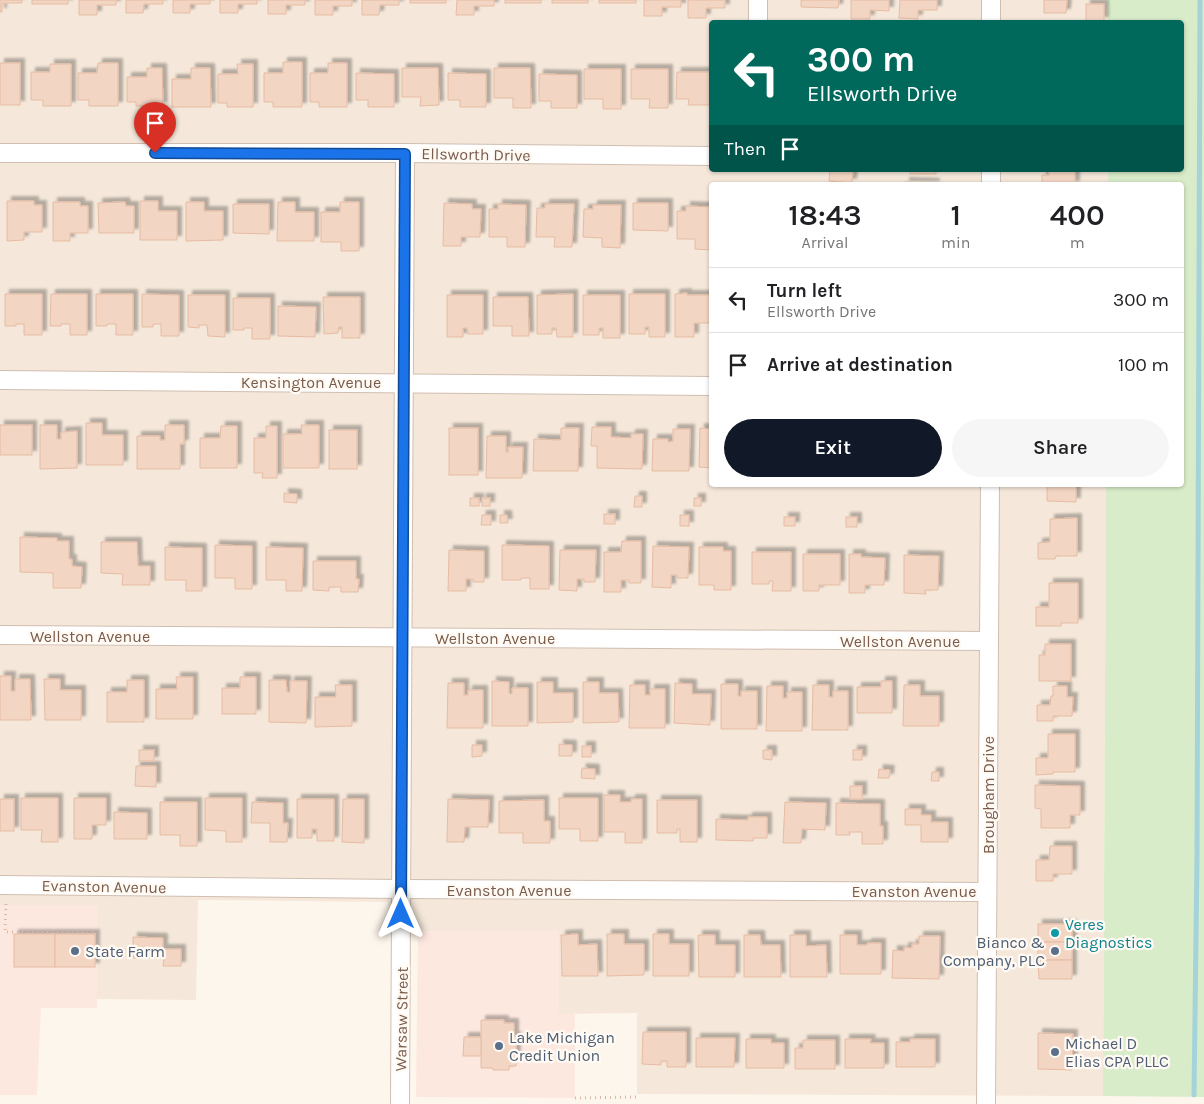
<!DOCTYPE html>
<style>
body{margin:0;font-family:Karla,sans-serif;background:#f6f6f6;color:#202124;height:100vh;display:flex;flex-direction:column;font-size:19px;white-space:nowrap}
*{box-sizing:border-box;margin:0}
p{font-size:16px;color:#757577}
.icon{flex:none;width:28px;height:28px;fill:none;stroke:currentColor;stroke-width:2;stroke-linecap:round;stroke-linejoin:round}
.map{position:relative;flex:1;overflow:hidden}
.side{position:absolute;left:709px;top:182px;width:475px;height:305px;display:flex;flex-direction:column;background:#fff;border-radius:5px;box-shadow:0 1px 4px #0004}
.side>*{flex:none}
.top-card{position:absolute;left:709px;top:20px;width:475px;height:152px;border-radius:5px;box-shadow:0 1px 4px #0004;background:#00695c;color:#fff;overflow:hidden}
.pin{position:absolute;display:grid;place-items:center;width:42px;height:42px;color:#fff;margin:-51px -21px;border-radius:50% 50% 50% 0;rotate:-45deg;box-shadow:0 0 5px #0007}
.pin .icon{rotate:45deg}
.me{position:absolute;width:55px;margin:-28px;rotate:0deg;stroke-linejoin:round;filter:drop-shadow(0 0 4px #0008)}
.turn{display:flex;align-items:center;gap:18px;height:105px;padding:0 15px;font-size:22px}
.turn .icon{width:65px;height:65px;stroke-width:2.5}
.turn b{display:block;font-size:35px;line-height:42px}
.then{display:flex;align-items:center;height:48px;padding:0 15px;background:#0003;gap:10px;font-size:19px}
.eta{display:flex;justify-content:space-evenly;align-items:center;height:85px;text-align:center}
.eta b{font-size:30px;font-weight:600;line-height:35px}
.cta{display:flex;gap:10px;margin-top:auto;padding:10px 15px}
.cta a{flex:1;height:58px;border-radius:30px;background:#111827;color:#fff;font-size:20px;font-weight:600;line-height:58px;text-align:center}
.cta a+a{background:#f6f6f6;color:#202124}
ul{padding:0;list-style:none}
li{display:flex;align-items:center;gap:15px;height:65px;padding:0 15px;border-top:1px solid #e0e0e0}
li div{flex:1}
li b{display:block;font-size:19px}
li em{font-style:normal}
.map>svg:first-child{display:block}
.residential{fill:#f5e8da}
.commercial{fill:#fde8e0}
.green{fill:#d8ecc9}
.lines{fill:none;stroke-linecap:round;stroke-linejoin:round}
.stream{stroke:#a5d3da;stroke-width:5}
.building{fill:#f3d5c3;stroke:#e6bba3;filter:url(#shadow)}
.minor-casing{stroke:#d1beb0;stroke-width:20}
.path{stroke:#d9b8a5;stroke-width:3;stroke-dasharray:1 4;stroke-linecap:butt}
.minor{stroke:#fff;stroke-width:18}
.route-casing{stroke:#114b97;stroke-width:12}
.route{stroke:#1a73e8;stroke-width:9}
.culture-dot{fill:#0f9aa8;stroke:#fffaf3;stroke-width:2}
.service-dot{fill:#5c6f8a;stroke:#fffaf3;stroke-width:2}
.labels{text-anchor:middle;stroke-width:4.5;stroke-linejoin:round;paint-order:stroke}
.street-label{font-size:16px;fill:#7a5c4d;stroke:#fffaf3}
.culture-label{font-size:16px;fill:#0d838f;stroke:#fffaf3;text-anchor:start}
.service-label{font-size:16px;fill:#4e5e75;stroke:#fffaf3;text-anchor:start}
</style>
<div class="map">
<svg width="1204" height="1104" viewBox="0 0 1204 1104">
<defs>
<filter id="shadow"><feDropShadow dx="4.5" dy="-4.5" stdDeviation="1" flood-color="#0004"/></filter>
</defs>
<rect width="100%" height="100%" fill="#fdf6ec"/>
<polygon class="residential" points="0,0 1108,0 1108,22 711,22 711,170 1108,170 1107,185 711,185 711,485 1106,485 1103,1096 637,1094 637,1013 559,1014 559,931 388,931 388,902 198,900 196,1000 97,999 97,905 0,905"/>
<g class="commercial">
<polygon points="0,905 97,905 97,1008 41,1008 37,1095 0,1095"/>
<polygon points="418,931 559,931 559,1014 575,1014 575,1098 416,1097"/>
</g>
<polygon class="green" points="1108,0 1204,0 1204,1097 1103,1096 1106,485 1181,485 1181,185 1107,185 1108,170 1181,170 1181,22 1108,22"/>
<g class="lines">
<polyline class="stream" points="1194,1095 1197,857 1200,0"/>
</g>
<g class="building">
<polygon points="0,0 22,0 22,3 2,3 2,12 0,12"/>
<rect x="32" y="0" width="36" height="4"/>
<polygon points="79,0 116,0 116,5 97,5 97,15 79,15"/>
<polygon points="126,0 163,0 163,4 144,4 143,13 126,13"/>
<polygon points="173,0 210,0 210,4 190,4 190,13 173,13"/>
<polygon points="220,0 257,0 257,4 238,4 238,13 220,13"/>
<polygon points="268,0 305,0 305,5 286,5 286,14 268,14"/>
<polygon points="315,0 352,0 352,6 333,6 333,15 315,15"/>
<polygon points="362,0 399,0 399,5 380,5 379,15 362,15"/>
<rect x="410" y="0" width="36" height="3"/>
<polygon points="457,0 494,0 494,6 474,6 474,15 456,15"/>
<rect x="505" y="0" width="36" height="3"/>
<rect x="552" y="0" width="36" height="3"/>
<rect x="599" y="0" width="37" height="3"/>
<polygon points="644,0 681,0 681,7 662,7 662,16 644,16"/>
<polygon points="688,0 725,0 725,8 706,8 706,18 688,18"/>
<polygon points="801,0 839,0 838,8 801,7"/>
<polygon points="851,0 889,0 889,11 870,10 870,19 851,19"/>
<polygon points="900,0 937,0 937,10 918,10 918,19 899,18"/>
<polygon points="1044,0 1067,0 1066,13 1044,13"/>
<rect x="1086" y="4" width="18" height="17"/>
<polygon points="283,62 302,62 302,107 273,107 273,102 264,102 264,73 283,73"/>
<rect x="0" y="63" width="20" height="42"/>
<polygon points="98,63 118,63 118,106 89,106 89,100 78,100 78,73 97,73"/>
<polygon points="328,63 347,63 347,107 319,107 319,102 310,102 310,73 328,73"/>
<polygon points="50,64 71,64 71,106 43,106 43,100 31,100 31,72 50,72"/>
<polygon points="237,64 253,64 253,107 227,107 227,103 218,103 218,74 238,74"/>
<polygon points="147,68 162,68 163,106 136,106 136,102 127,102 127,77 147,77"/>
<polygon points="191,68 210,68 211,107 172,107 172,79 191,79"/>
<polygon points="402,68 438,68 439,105 420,106 421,97 402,97"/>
<polygon points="494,68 530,68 531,108 513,108 513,98 494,98"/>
<polygon points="584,69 621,69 621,109 603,109 603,99 584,99"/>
<polygon points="631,69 668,69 668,108 649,108 650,99 631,99"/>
<polygon points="677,72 711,72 711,105 688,105 689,99 676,99"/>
<polygon points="356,73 394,74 394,107 368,107 368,100 356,100"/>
<polygon points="448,73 486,74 486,107 460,107 460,100 448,100"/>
<polygon points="539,74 577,75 577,108 551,108 551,101 539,101"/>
<polygon points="830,170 853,170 852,183 829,181"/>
<rect x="910" y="170" width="26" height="4"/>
<polygon points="1049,170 1075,170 1075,185 1042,185 1042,175 1049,175"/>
<polygon points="905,182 935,183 935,185 905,185"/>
<polygon points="7,201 34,201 34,205 42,205 42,232 24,232 24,240 7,241"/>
<polygon points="140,201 158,201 158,211 177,211 177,240 140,240"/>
<polygon points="53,202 80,202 80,206 88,206 88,233 70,233 70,241 53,241"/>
<polygon points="125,202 126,206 134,206 134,233 99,233 98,203"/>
<polygon points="186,202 204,202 204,211 223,211 223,240 186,241"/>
<polygon points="278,202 295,202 295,212 314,212 314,241 277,241"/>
<polygon points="340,202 359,202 359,251 341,251 341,242 321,242 321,212 340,212"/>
<polygon points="444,203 472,204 472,209 481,209 480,237 461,237 461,246 443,246"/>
<polygon points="633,203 668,203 668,231 633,230"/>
<polygon points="233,204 269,204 269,234 233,233"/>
<polygon points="498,204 526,205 525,247 507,247 507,237 489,237 489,209 498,209"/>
<polygon points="545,204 574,204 572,247 554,247 555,237 536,237 537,208 545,208"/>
<polygon points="593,205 621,205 620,248 602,247 602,238 583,237 584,209 593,209"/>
<polygon points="686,206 711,207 711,250 695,249 695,239 677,239 677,211 686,211"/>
<polygon points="687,293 687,295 711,295 711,323 694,323 694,337 675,337 675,294"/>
<polygon points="5,294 42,294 42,335 24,335 24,324 16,324 16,326 5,326"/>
<polygon points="51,294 87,294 87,335 70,335 70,324 61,324 61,326 50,326"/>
<polygon points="96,294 133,294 133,335 116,335 116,324 107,324 107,326 96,326"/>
<polygon points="142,294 179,295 179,336 161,336 161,324 153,324 153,327 142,327"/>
<polygon points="573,294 573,337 557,337 556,328 552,328 552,334 537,334 537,295"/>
<polygon points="629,294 665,294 665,337 649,337 649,327 645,327 645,334 629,334"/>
<polygon points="188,295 225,295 225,337 208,336 207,325 199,325 199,328 188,327"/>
<polygon points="447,295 483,295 483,334 468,334 467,328 463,328 463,337 447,337"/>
<polygon points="583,295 620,295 620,338 603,338 603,328 599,328 599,335 583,335"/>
<polygon points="323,297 360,297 360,338 342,338 342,327 339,327 338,333 324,334"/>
<polygon points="493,297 528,297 529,336 512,336 512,326 493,326"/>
<polygon points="233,298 270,298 270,339 252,339 252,328 244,328 244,330 233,330"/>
<polygon points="278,306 316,307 315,337 278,336"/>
<polygon points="86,423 102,423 102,435 123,435 123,465 86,465"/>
<rect x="0" y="425" width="32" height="30"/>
<polygon points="40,425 57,425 57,439 61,439 61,432 77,431 77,468 40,469"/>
<polygon points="165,425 184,425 184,444 180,444 180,469 137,469 137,436 160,436 160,440 165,440"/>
<polygon points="301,425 319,425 319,468 283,468 283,434 302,434"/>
<polygon points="221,426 237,426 237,468 200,468 200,438 220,438"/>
<polygon points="266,426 277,426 277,478 262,478 263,473 254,473 254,438 266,438"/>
<polygon points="592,427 611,427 611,437 631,438 631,434 643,434 642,469 597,468 597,446 591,446"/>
<rect x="449" y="428" width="29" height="47"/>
<polygon points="561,428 579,428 578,471 533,471 534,439 561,440"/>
<polygon points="700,428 711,429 711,468 699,467"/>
<polygon points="673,429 690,429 689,471 652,471 653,439 668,439 668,442 673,441"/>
<rect x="329" y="430" width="28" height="39"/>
<polygon points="487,436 506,436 506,452 508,452 508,447 523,447 522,478 486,478"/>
<polygon points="1048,485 1076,485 1076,502 1047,501 1047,486"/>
<polygon points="284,493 297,494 297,503 284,502"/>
<polygon points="635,496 642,496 642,507 634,507"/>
<rect x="470" y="498" width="9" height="8"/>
<rect x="482" y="498" width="8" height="8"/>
<rect x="694" y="498" width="7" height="8"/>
<rect x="604" y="514" width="11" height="10"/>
<polygon points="482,515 491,515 491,525 481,525"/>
<polygon points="500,515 507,515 508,523 500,523"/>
<rect x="680" y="515" width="9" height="11"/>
<rect x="784" y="517" width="11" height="9"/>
<rect x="846" y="517" width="11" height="10"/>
<polygon points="1077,518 1077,556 1056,556 1055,559 1038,559 1038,543 1050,542 1050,519"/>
<polygon points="20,537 57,538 57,541 69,541 69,559 72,559 72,566 82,567 81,588 53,588 53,573 20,572"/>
<polygon points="622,541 641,541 641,583 629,583 629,580 621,580 621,592 604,592 604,552 621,552"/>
<polygon points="101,542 137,542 138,566 150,566 150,585 122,585 123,574 101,573"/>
<polygon points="215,545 252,546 252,589 235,589 235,578 215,578"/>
<polygon points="502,545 549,546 549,589 530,589 530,578 521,578 521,580 502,580"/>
<polygon points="653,546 689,547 688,578 678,578 677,575 671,575 671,588 652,587"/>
<polygon points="165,547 202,548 202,591 186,591 186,580 165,580"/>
<polygon points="266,547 303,548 302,591 286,591 286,580 266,580"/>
<polygon points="699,547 723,547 723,551 731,551 731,590 714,590 714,585 699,585"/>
<polygon points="449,550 484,551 484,582 473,582 473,579 466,579 466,591 448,591"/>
<polygon points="560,550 596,550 595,582 584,582 584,579 577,579 577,591 559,590"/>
<polygon points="752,552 791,552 791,591 772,591 773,581 769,581 769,584 752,584"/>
<polygon points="803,554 840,554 840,585 819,585 819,591 803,591"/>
<polygon points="849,554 861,554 861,557 885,558 884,585 865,585 865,593 849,593"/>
<polygon points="904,555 939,556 938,590 925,590 926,594 904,593"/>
<polygon points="313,561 356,561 356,579 359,579 358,592 341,592 341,587 329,587 329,591 313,590"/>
<polygon points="1049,583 1078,583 1078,623 1061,623 1061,626 1036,626 1036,607 1049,607"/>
<polygon points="1045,644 1071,644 1071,681 1039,681 1039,655 1045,655"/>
<polygon points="0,676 11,676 11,691 15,691 15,679 30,679 31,720 0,720"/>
<polygon points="176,677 193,677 193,719 156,719 156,689 177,689"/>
<polygon points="240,677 256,677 256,714 222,714 222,688 240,688"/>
<polygon points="44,679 60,679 60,690 81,690 81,720 45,720"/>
<polygon points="127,680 144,680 144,722 107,722 107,692 127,692"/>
<polygon points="269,680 286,680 287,692 290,692 290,681 307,681 306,723 269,722"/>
<polygon points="492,681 509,682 509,693 512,694 512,688 528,688 528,726 492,726"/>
<polygon points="881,681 892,681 892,713 857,713 857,687 881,687"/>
<polygon points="537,682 553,682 553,693 573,693 573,722 537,723"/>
<polygon points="583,682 599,682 599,693 618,693 619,722 583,723"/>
<polygon points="448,683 464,683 464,695 468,695 468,690 483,690 483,728 447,728"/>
<polygon points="675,683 692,684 692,694 711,694 710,725 674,723"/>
<polygon points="721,684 738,684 738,696 741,696 741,691 757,691 757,729 721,729"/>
<polygon points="335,685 352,685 352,726 315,727 315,697 336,697"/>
<polygon points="630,685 645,685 645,695 650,695 650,689 665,689 665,728 629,728"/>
<polygon points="813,685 829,685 829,697 833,697 833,691 848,691 848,730 812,730"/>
<polygon points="904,685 920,685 920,696 939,696 939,726 903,726"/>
<polygon points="767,686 783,686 783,698 787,698 787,692 802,692 802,731 766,731"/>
<polygon points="1053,686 1067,686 1067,697 1073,697 1072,716 1053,716 1053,721 1037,721 1037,705 1050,705 1051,696 1053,696"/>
<polygon points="1048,734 1075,734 1075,772 1053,772 1053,774 1036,775 1036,758 1048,758"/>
<polygon points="559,744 572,745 572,756 559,756"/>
<polygon points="472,745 482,745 482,756 472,757"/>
<rect x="582" y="746" width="9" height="11"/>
<rect x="139" y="750" width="15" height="11"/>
<polygon points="763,750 772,750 772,760 763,759"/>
<rect x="853" y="750" width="9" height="10"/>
<polygon points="136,766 156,766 156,787 135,786"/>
<polygon points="582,768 595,769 595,779 581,778"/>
<polygon points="879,769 890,770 889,778 878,778"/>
<polygon points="932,772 939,772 939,781 931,781"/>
<polygon points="1035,785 1080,786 1080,815 1070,815 1070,828 1041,828 1041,809 1035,808"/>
<rect x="850" y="786" width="12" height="13"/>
<polygon points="604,795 620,795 620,802 631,802 631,799 642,799 642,843 625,843 625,832 604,832"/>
<polygon points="21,798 58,798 58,842 41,842 42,830 21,830"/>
<polygon points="74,798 106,798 106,825 92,825 92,839 74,839"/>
<polygon points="205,798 242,798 242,842 226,842 226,831 205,830"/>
<polygon points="559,798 598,798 598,841 580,841 580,829 559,829"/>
<rect x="0" y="799" width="14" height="32"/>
<polygon points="297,799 334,799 334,841 317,841 317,829 312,829 312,838 297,838"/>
<polygon points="343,799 364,799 364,843 342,842"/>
<polygon points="448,799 489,800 488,827 465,827 464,842 447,842"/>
<polygon points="544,800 544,821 550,821 550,843 523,843 523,833 499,833 499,801"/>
<polygon points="657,800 697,800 697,842 680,842 680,829 677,829 677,833 657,833"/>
<polygon points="160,802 197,802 197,846 180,846 180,835 160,835"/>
<polygon points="252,802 283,803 283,823 288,823 287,842 270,842 270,823 251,823"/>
<polygon points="785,802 826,803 825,830 802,829 801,843 783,843"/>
<polygon points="836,803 880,804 880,826 883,826 883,844 862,844 862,832 849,832 850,835 836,835"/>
<polygon points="905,809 921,809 921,815 931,815 931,822 948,822 948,842 921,842 921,825 905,825"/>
<polygon points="114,812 147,813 147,839 114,839"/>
<polygon points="748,817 767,817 767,838 753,838 753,841 716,840 716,819 748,820"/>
<polygon points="1050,846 1072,846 1072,874 1053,874 1053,881 1036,881 1036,860 1049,860"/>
<rect x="1038" y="924" width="34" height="18"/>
<rect x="14" y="934" width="41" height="33"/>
<rect x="55" y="934" width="40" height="33"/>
<polygon points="578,934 578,945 597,944 598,976 562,976 561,935"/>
<polygon points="607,934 624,934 624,944 644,944 644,975 607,976"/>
<polygon points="653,934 669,934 669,944 689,944 689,976 653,976"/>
<polygon points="698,935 715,935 715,945 735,945 735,977 699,977"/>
<polygon points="744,935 760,935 761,945 780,945 781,977 744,977"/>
<polygon points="790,935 806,935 806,946 826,945 827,977 790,977"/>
<polygon points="840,935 857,935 857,945 867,945 867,943 881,943 881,974 840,974"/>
<polygon points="919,936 940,936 939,979 892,978 893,950 904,951 904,947 912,948 912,944 919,944"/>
<polygon points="133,937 163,938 163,949 181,949 181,966 163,966 164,958 133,958"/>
<rect x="1038" y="942" width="34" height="18"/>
<polygon points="1038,960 1072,960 1072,979 1039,979"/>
<polygon points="481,1020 504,1020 504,1023 514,1023 514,1036 516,1036 516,1066 509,1066 509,1070 493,1070 493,1068 481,1068"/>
<polygon points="643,1032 686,1032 686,1067 667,1067 667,1061 661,1061 661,1065 642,1064"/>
<polygon points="1038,1033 1073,1034 1072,1070 1038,1069"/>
<polygon points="464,1037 481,1037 481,1056 463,1056"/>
<polygon points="696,1038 735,1038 734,1067 696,1067"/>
<polygon points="746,1039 771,1039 771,1043 784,1043 784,1068 746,1068"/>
<polygon points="845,1039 871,1039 870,1043 884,1043 884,1068 845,1068"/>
<polygon points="910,1039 935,1039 935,1067 896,1067 896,1042 910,1042"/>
<polygon points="803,1040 835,1040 835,1069 795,1069 795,1048 803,1048"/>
</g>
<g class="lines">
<defs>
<g id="minor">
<polyline points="758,0 758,22"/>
<polyline points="991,22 991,0"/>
<polyline points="0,153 405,153 711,156"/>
<polyline points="991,185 991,170"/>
<polyline points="0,380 711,386"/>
<polyline points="0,635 989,641"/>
<polyline points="0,885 401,889 987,892"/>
<polyline points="400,1104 405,153"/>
<polyline points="986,1104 990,485"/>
</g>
</defs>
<use href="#minor" class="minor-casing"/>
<g class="path">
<polyline points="6,904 5,932 93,933"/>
<polyline points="575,1098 637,1097"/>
</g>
<use href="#minor" class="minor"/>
</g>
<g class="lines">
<defs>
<polyline id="route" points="155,153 405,154 401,914"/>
</defs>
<use href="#route" class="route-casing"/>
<use href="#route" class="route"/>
</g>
<circle class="culture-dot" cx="1055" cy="933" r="5"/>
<g class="service-dot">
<circle cx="75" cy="951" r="5"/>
<circle cx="1055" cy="951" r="5"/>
<circle cx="499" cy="1046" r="5"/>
<circle cx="1055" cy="1052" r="5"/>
</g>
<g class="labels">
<g class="street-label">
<text transform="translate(476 154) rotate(1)" y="6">Ellsworth Drive</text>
<text x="311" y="388">Kensington Avenue</text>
<text x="90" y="642">Wellston Avenue</text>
<text x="495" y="644">Wellston Avenue</text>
<text x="900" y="647">Wellston Avenue</text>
<text transform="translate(988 795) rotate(-90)" y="6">Brougham Drive</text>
<text transform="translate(104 886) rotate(1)" y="6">Evanston Avenue</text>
<text x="509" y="896">Evanston Avenue</text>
<text x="914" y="897">Evanston Avenue</text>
<text transform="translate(401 1019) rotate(-89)" y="6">Warsaw Street</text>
</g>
<g class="culture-label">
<text x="1065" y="930">Veres<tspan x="1065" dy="18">Diagnostics</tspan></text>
</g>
<g class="service-label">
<text x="1045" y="948" text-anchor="end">Bianco &amp;<tspan x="1045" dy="18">Company, PLC</tspan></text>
<text x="85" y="957">State Farm</text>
<text x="509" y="1043">Lake Michigan<tspan x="509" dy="18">Credit Union</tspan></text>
<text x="1065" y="1049">Michael D<tspan x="1065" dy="18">Elias CPA PLLC</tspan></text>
</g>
</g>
</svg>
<div class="pin" style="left:155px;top:153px;background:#d93025"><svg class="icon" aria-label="arrive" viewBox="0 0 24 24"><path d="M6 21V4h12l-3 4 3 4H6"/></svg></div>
<svg class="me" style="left:401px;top:914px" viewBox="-20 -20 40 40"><path d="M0-17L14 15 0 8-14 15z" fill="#1a73e8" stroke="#fff" stroke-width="4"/></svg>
<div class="top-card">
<div class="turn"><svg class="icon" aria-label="left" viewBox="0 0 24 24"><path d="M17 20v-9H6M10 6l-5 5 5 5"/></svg><div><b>300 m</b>Ellsworth Drive</div></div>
<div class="then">Then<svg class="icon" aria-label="arrive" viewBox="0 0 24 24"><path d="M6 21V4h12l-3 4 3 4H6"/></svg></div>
</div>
<section class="side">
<div class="eta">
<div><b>18:43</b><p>Arrival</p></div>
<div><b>1</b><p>min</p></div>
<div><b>400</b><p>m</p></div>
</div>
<ul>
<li><svg class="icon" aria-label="left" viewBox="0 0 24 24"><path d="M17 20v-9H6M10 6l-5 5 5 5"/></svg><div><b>Turn left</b><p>Ellsworth Drive</p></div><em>300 m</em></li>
<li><svg class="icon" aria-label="arrive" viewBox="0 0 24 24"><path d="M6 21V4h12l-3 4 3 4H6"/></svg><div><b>Arrive at destination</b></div><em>100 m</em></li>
</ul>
<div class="cta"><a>Exit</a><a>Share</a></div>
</section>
</div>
